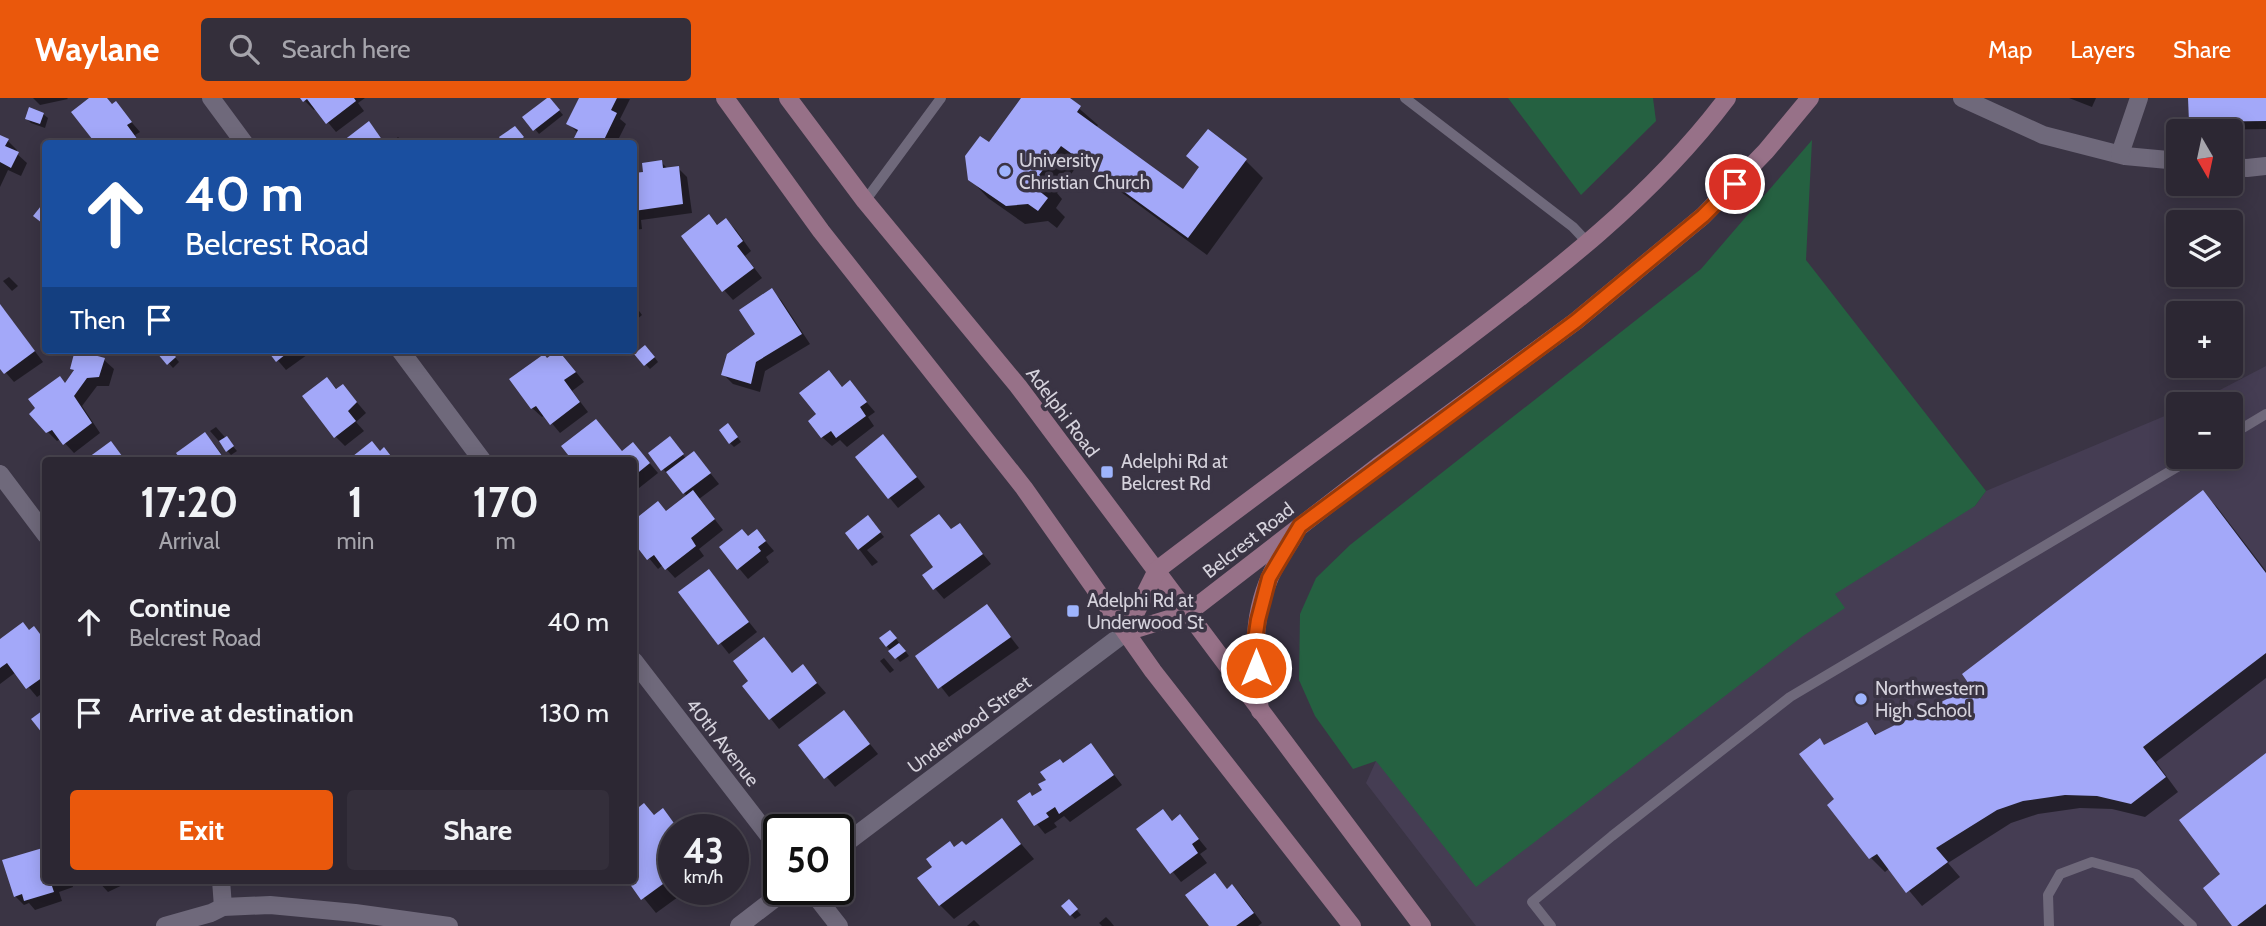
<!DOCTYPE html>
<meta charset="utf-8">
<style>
body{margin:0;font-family:Cabin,sans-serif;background:#342f3b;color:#f1f3f6;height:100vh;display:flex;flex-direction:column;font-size:26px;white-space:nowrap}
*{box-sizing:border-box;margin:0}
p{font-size:23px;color:#a6a5ac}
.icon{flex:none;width:38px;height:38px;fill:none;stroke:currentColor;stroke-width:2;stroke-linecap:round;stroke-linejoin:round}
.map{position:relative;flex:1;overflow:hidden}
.details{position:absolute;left:42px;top:359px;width:595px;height:427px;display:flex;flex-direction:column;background:#2c2733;border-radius:7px;box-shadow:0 4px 18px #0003,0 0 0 2px #48444e}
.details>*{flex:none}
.top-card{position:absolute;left:42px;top:42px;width:595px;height:214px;border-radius:7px;box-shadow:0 4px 18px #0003,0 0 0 2px #48444e;background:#1a4fa0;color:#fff;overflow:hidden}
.needle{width:46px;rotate:171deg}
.fabs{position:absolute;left:2166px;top:21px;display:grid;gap:14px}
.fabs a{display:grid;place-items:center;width:77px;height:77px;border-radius:7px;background:#2c2733;box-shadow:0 4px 18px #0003,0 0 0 2px #48444e;font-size:35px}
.speed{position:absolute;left:658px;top:716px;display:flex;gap:14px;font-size:35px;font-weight:700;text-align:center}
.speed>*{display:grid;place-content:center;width:91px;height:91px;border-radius:50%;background:#2c2733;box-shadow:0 4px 18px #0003,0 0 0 2px #48444e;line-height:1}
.speed small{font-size:18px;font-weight:400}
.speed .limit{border:4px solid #111;border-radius:10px;background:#fff;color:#111}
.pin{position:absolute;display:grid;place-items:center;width:60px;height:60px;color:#fff;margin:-30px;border:4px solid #fff;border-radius:50%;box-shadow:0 2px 7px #0007}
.me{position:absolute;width:77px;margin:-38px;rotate:0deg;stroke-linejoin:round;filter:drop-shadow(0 0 5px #0008)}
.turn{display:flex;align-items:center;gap:24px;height:147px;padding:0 28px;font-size:32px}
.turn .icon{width:91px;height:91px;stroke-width:2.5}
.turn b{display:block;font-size:49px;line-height:60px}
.then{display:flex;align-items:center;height:66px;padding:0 28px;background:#0003;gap:14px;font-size:26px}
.eta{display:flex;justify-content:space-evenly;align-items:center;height:119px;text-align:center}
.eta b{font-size:42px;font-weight:700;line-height:49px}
.cta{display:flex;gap:14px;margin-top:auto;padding:14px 28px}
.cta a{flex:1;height:80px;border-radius:7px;background:#ea580c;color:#fff;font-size:28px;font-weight:700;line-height:80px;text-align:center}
.cta a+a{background:#342f3b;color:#f1f3f6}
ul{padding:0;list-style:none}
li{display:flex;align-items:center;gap:21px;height:91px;padding:0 28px}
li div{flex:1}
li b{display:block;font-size:26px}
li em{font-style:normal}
header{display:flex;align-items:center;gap:42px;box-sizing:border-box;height:98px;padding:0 35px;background:#ea580c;color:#fff}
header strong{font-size:33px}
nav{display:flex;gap:38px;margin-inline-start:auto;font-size:24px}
.search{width:490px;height:63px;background:#342f3b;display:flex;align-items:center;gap:18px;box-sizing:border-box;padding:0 24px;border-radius:7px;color:#a6a5ac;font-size:26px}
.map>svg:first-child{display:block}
.built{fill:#453d53}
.green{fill:#256141}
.shadow{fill:#0007}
.building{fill:#a3a8f9}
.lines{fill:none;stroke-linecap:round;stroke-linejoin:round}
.lane{stroke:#6f697b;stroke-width:10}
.street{stroke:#6f697b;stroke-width:18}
.secondary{stroke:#977188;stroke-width:18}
.route-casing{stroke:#983908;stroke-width:18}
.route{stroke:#ea580c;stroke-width:12}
.poi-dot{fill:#9eb4fd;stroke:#3a3444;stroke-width:2.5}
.labels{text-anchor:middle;stroke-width:7;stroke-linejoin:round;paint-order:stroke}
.poi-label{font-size:19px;fill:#d5d2dc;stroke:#3a3444;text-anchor:start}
.street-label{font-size:19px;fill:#d5d2dc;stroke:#3a3444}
</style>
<header>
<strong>Waylane</strong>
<div class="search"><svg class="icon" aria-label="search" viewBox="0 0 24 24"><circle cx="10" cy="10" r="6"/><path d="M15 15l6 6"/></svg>Search here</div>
<nav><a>Map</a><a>Layers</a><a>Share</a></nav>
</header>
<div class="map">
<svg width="2266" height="828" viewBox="0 0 2266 828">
<rect width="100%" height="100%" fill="#3a3444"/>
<polygon class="built" points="2266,268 2266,828 1476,828 1366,685 1376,663 1975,408 1986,393 2179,312 2179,359 2231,359 2231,306 2193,306"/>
<g class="green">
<polygon points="1508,0 1653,0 1656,23 1581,97"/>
<polygon points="1812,42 1806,162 1986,393 1975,408 1835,496 1845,510 1803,538 1476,789 1376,663 1353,671 1315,618 1299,582 1300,516 1316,480 1350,447 1701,171"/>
</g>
<g class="shadow">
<polygon points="33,0 67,0 68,1 40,7"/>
<polygon points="92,0 106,0 113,7 115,5 140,34 135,37 141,46 98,46"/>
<polygon points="302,0 365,0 358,5 364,13 336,34 316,10 314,12"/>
<polygon points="581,0 630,1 620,21 626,26 616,46 573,46 578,35 568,25"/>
<polygon points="1023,0 1067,0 1098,27 1096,30 1183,93 1201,70 1245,62 1263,80 1207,157 1080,64 1057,95 1062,101 1056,110 1065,119 1057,130 1048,123 1025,126 988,100 970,81 990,46"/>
<polygon points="2069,0 2096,0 2092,9"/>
<polygon points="2190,0 2266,0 2266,31 2200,32 2191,23"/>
<polygon points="553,5 563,17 539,36 525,19"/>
<polygon points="43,16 48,20 45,30 31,25 27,21"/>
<polygon points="519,34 527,44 506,46"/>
<polygon points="0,39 8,43 17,52 16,55 27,65 21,78 8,72 0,89"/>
<polygon points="398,39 405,46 390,46"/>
<polygon points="661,64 668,71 678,70 687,79 692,115 641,122 642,131 634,132 634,77 645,75"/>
<polygon points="709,119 719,128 726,122 736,132 751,153 745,158 762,180 733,202 724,192"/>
<polygon points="9,179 18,188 12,193 3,183"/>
<polygon points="771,192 781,202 810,246 765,273 760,294 733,286 723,276 757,236"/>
<polygon points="634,206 642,217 636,222 634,219"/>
<polygon points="0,207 43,264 14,284 0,268"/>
<polygon points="164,252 169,252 179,264 173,270 160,255"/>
<polygon points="269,252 309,252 311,254 286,272"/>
<polygon points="559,253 584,284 572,293 588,314 560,335 545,317 542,319 532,310 547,262"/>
<polygon points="650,253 658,264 650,271 636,256"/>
<polygon points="104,262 114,271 109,288 97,288 82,308 100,335 74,355 61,341 57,343 48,334 66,287 75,274 72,271"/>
<polygon points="829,274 843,290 850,285 875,314 868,319 874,328 847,349 840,342 832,348 822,339 818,317"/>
<polygon points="327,281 338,292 343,288 366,315 356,324 364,333 345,348 336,339"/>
<polygon points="596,323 623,354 633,346 658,375 634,394 634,362 574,362 563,348"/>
<polygon points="216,329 237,353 231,357 210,333"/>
<polygon points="732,332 741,344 734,349 730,345"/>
<polygon points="204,336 214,346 226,362 184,362 178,355"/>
<polygon points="674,345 686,361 694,355 719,386 699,401 723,432 699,451 704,458 675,480 663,467 658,471 634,442 640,436 634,429 634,425 658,405 667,414 687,398 650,356"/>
<polygon points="892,348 925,389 898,410 857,360"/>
<polygon points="2203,395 2217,409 2266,473 2266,580 2156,664 2178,694 2145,719 2112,711 2080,710 2038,716 2011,725 1948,765 1960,779 1922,808 1890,770 1885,774 1871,760 1837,702 1825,648 1867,626 1878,638 1974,590"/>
<polygon points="939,418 952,432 960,427 991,466 944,501 924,478 936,469"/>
<polygon points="872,424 884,439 867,452 878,464 872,468 859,451"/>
<polygon points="757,433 774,453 766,459 769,464 748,481 721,449 749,440"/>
<polygon points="708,473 757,534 729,556 680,494"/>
<polygon points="987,508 1019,550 949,599 917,558"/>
<polygon points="30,534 46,544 46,593 37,599 16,574 0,586 0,543"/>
<polygon points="894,538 909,558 900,564 881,541"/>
<polygon points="764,541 793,576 803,569 826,595 779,631 745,588 751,584"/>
<polygon points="884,560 894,572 890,575 880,563"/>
<polygon points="844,614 878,656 835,689 800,647"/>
<polygon points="1091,647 1122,687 1070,724 1064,718 1054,725 1057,729 1045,736 1019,704 1033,700 1044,692 1064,667"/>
<polygon points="2266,657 2266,828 2235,828 2223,777"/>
<polygon points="644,707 655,718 663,713 681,732 674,732 674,791 689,791 656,815 629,782 634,782 634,715"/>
<polygon points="1163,713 1173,724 1180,718 1207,751 1200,756 1207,765 1181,784 1138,731"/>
<polygon points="1002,723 1034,761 954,821 940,807 955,750 966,749"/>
<polygon points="1214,777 1228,792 1232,789 1242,798 1262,825 1258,828 1212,828"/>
<polygon points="46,782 71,782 73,789 59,794 62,803 35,812 29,805 24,807 15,798"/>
<polygon points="97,782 133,782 108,794"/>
<polygon points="519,782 584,782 584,787 521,785"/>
<polygon points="595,782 613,782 612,788 599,786"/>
<polygon points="1069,803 1081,817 1075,821 1063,808"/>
<polygon points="1106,819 1110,823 1114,828 1102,828 1099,825"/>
<polygon points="974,822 980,828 967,828"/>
</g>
<g class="building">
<polygon points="89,0 107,0 112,6 116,3 132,24 127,27 141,46 96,46 71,14"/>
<polygon points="300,0 354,0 356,3 326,26 307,1 303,4"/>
<polygon points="547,0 550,0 560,12 533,33 522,19"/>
<polygon points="579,0 617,0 611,12 617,15 602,46 571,46 578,32 566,26"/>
<polygon points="1021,0 1070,0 1081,8 1077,14 1183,91 1199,69 1186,58 1208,31 1247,61 1188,140 1061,48 1039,77 1046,82 1038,92 1048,100 1038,113 1028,106 1006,108 968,82 965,58 980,38 989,44"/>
<polygon points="2188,0 2266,0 2266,23 2189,24"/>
<polygon points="29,9 44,15 40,26 25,21"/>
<polygon points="369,23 385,46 339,46"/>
<polygon points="515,28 524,39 516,46 504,46 499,39"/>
<polygon points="0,37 9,41 5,48 19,54 11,70 0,64"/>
<polygon points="662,62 663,70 679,68 683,106 634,113 634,75 643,74 642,65"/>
<polygon points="41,108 46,111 46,121 42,125 33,118"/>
<polygon points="709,116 717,127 726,120 743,143 737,148 754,170 722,194 681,138"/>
<polygon points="772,190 802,236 756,264 751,286 721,277 727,256 755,236 739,212"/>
<polygon points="0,206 35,253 4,276 0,271"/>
<polygon points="645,247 655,259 644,268 634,256"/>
<polygon points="75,252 105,260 99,279 87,280 74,298 92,325 63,347 52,332 46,335 29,316 35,310 28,301 60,278 65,285 74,272 70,271"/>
<polygon points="161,252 170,252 176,259 167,267 157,255"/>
<polygon points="267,252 291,252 276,264"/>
<polygon points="558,252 576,274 564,282 580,304 550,327 536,308 531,311 509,281 544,256 547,260"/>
<polygon points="829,272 842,289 850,282 867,304 860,309 866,318 836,340 831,333 821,340 808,323 816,316 799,295"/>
<polygon points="327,279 336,291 343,286 357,304 348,313 356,323 334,340 302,298"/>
<polygon points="596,321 622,353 633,344 650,365 634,378 634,362 572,362 561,348"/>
<polygon points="728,325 738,339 729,346 719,332"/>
<polygon points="205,334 223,359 219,362 181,362 176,355"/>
<polygon points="883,336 917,379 888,401 855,359"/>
<polygon points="227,338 234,348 226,354 219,343"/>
<polygon points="670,338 684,356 661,373 648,355"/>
<polygon points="111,343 125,362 85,362"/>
<polygon points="372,343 380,353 384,349 394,362 348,362"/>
<polygon points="694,353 711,375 683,396 666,374"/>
<polygon points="693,392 715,421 691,440 696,448 665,472 654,457 647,462 634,445 634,439 637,436 634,432 634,422 658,403 666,413"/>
<polygon points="2203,392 2266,475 2266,555 2143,649 2166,679 2131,706 2097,698 2065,697 2023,703 1997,712 1936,750 1948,764 1906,795 1877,756 1869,761 1827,707 1834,701 1799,656 1820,640 1824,647 1867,624 1875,637 1971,589 1962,576"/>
<polygon points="939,416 951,431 960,425 983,456 933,492 922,477 933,469 910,437"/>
<polygon points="868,417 881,434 858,452 845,435"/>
<polygon points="742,431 748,438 757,431 766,443 758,449 761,453 737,472 719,449"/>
<polygon points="709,471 749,524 718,547 678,494"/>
<polygon points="987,506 1011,539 938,591 915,558"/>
<polygon points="23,524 29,532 34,528 46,544 46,577 26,591 7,565 0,570 0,541"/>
<polygon points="890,532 897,540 886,549 879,540"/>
<polygon points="764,539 792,575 803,566 817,585 769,622 742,588 748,583 733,563"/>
<polygon points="899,545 906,553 895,561 888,553"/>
<polygon points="46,610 46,640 31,621"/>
<polygon points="844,612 870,646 824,681 798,647"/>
<polygon points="1091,645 1114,677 1059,716 1055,709 1046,715 1049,719 1034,728 1017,703 1030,694 1032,698 1042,692 1038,686 1046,682 1040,674 1060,661 1063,665"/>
<polygon points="2266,655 2266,806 2237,828 2232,828 2203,790 2220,776 2179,722"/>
<polygon points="644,705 654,717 663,710 679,732 674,732 674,778 641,802 627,782 634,782 634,713"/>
<polygon points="1163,711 1172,723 1180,716 1199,741 1192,746 1198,755 1170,776 1136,731"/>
<polygon points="1002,720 1021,746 939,808 917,780 932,769 926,761 950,743 954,749 962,743 966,747"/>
<polygon points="46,749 46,782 50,782 54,794 24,803 22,796 14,799 2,762"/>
<polygon points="1215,775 1227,791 1232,786 1254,815 1236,828 1209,828 1185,797"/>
<polygon points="1069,801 1078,811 1070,818 1061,808"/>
</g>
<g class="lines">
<g class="lane">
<polyline points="1405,0 1573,129 1587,144"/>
<polyline points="865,103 941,0"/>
<polyline points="2231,337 2266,316"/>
<polyline points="1551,828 1532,804 1612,738 1790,599 2194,359"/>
<polyline points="2049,828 2048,797 2060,776 2092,764 2136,776 2192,828"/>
</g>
<g class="street">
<polyline points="211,0 245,46"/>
<polyline points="1962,0 2043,37 2125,58 2179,63"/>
<polyline points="2120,56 2139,0"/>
<polyline points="2231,69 2247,70 2266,68"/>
<polyline points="400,252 482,362"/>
<polyline points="0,376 46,437"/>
<polyline points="634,563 779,751"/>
<polyline points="838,751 1126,534"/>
<polyline points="221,782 223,809"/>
<polyline points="810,791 839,828"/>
<polyline points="165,828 211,815 223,809 270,807 355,815 449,828"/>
<polyline points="739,828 787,791"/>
</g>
<g class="secondary">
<polyline points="725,0 821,133 1024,390 1153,573 1352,828"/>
<polyline points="788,0 865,103 1018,288 1422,828"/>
<polyline points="1126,534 1188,515 1378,368 1576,223 1703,118 1766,53 1810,0"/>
<path d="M1126 534 1157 472C1255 397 1356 324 1454 250 1552 176 1653 99 1727 0"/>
<path d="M1260 613C1255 567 1250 523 1270 479 1276 464 1287 450 1295 436"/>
</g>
</g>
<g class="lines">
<defs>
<polyline id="route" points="1256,570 1254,549 1258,522 1269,480 1300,428 1576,223 1703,118 1735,86"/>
</defs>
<use href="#route" class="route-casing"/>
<use href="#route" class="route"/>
</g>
<g class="poi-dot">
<circle cx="1005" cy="73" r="7"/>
<rect x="1100" y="367" width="14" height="14" rx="3.5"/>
<rect x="1066" y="506" width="14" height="14" rx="3.5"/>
<circle cx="1861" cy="601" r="7"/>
</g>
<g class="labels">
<g class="poi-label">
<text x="1019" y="69">University<tspan x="1019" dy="22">Christian Church</tspan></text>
<text x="1121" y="370">Adelphi Rd at<tspan x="1121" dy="22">Belcrest Rd</tspan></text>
<text x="1087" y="509">Adelphi Rd at<tspan x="1087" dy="22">Underwood St</tspan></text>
<text x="1875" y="597">Northwestern<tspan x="1875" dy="22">High School</tspan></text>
</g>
<g class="street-label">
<text transform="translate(1063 314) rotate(53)" y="7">Adelphi Road</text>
<text transform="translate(1248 442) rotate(-38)" y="7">Belcrest Road</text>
<text transform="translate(969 626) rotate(-37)" y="7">Underwood Street</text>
<text transform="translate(723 644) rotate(52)" y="7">40th Avenue</text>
</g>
</g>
</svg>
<div class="fabs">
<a><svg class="needle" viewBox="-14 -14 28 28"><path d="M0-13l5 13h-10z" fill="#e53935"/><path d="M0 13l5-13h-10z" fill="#a6a5ac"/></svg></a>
<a><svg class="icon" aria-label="layers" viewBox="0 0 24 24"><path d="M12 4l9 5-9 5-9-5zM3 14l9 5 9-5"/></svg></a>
<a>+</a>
<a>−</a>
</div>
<div class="speed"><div>43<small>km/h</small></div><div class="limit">50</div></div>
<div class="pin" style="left:1735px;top:86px;background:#d93025"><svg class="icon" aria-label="arrive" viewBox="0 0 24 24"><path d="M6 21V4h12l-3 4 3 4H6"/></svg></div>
<svg class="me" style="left:1256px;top:570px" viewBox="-20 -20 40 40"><circle r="17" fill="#ea580c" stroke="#fff" stroke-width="3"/><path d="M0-11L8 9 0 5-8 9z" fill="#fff"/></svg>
<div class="top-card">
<div class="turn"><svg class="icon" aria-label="ahead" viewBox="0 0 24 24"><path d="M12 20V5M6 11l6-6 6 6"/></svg><div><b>40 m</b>Belcrest Road</div></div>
<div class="then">Then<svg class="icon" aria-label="arrive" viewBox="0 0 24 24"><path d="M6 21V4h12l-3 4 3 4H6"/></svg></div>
</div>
<section class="details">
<div class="eta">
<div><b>17:20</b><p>Arrival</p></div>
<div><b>1</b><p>min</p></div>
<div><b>170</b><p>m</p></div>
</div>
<ul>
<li><svg class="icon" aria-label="ahead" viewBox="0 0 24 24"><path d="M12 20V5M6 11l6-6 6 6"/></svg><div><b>Continue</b><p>Belcrest Road</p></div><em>40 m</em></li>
<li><svg class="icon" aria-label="arrive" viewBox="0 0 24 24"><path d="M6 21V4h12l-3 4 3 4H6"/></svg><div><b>Arrive at destination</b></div><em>130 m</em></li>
</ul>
<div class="cta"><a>Exit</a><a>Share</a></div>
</section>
</div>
